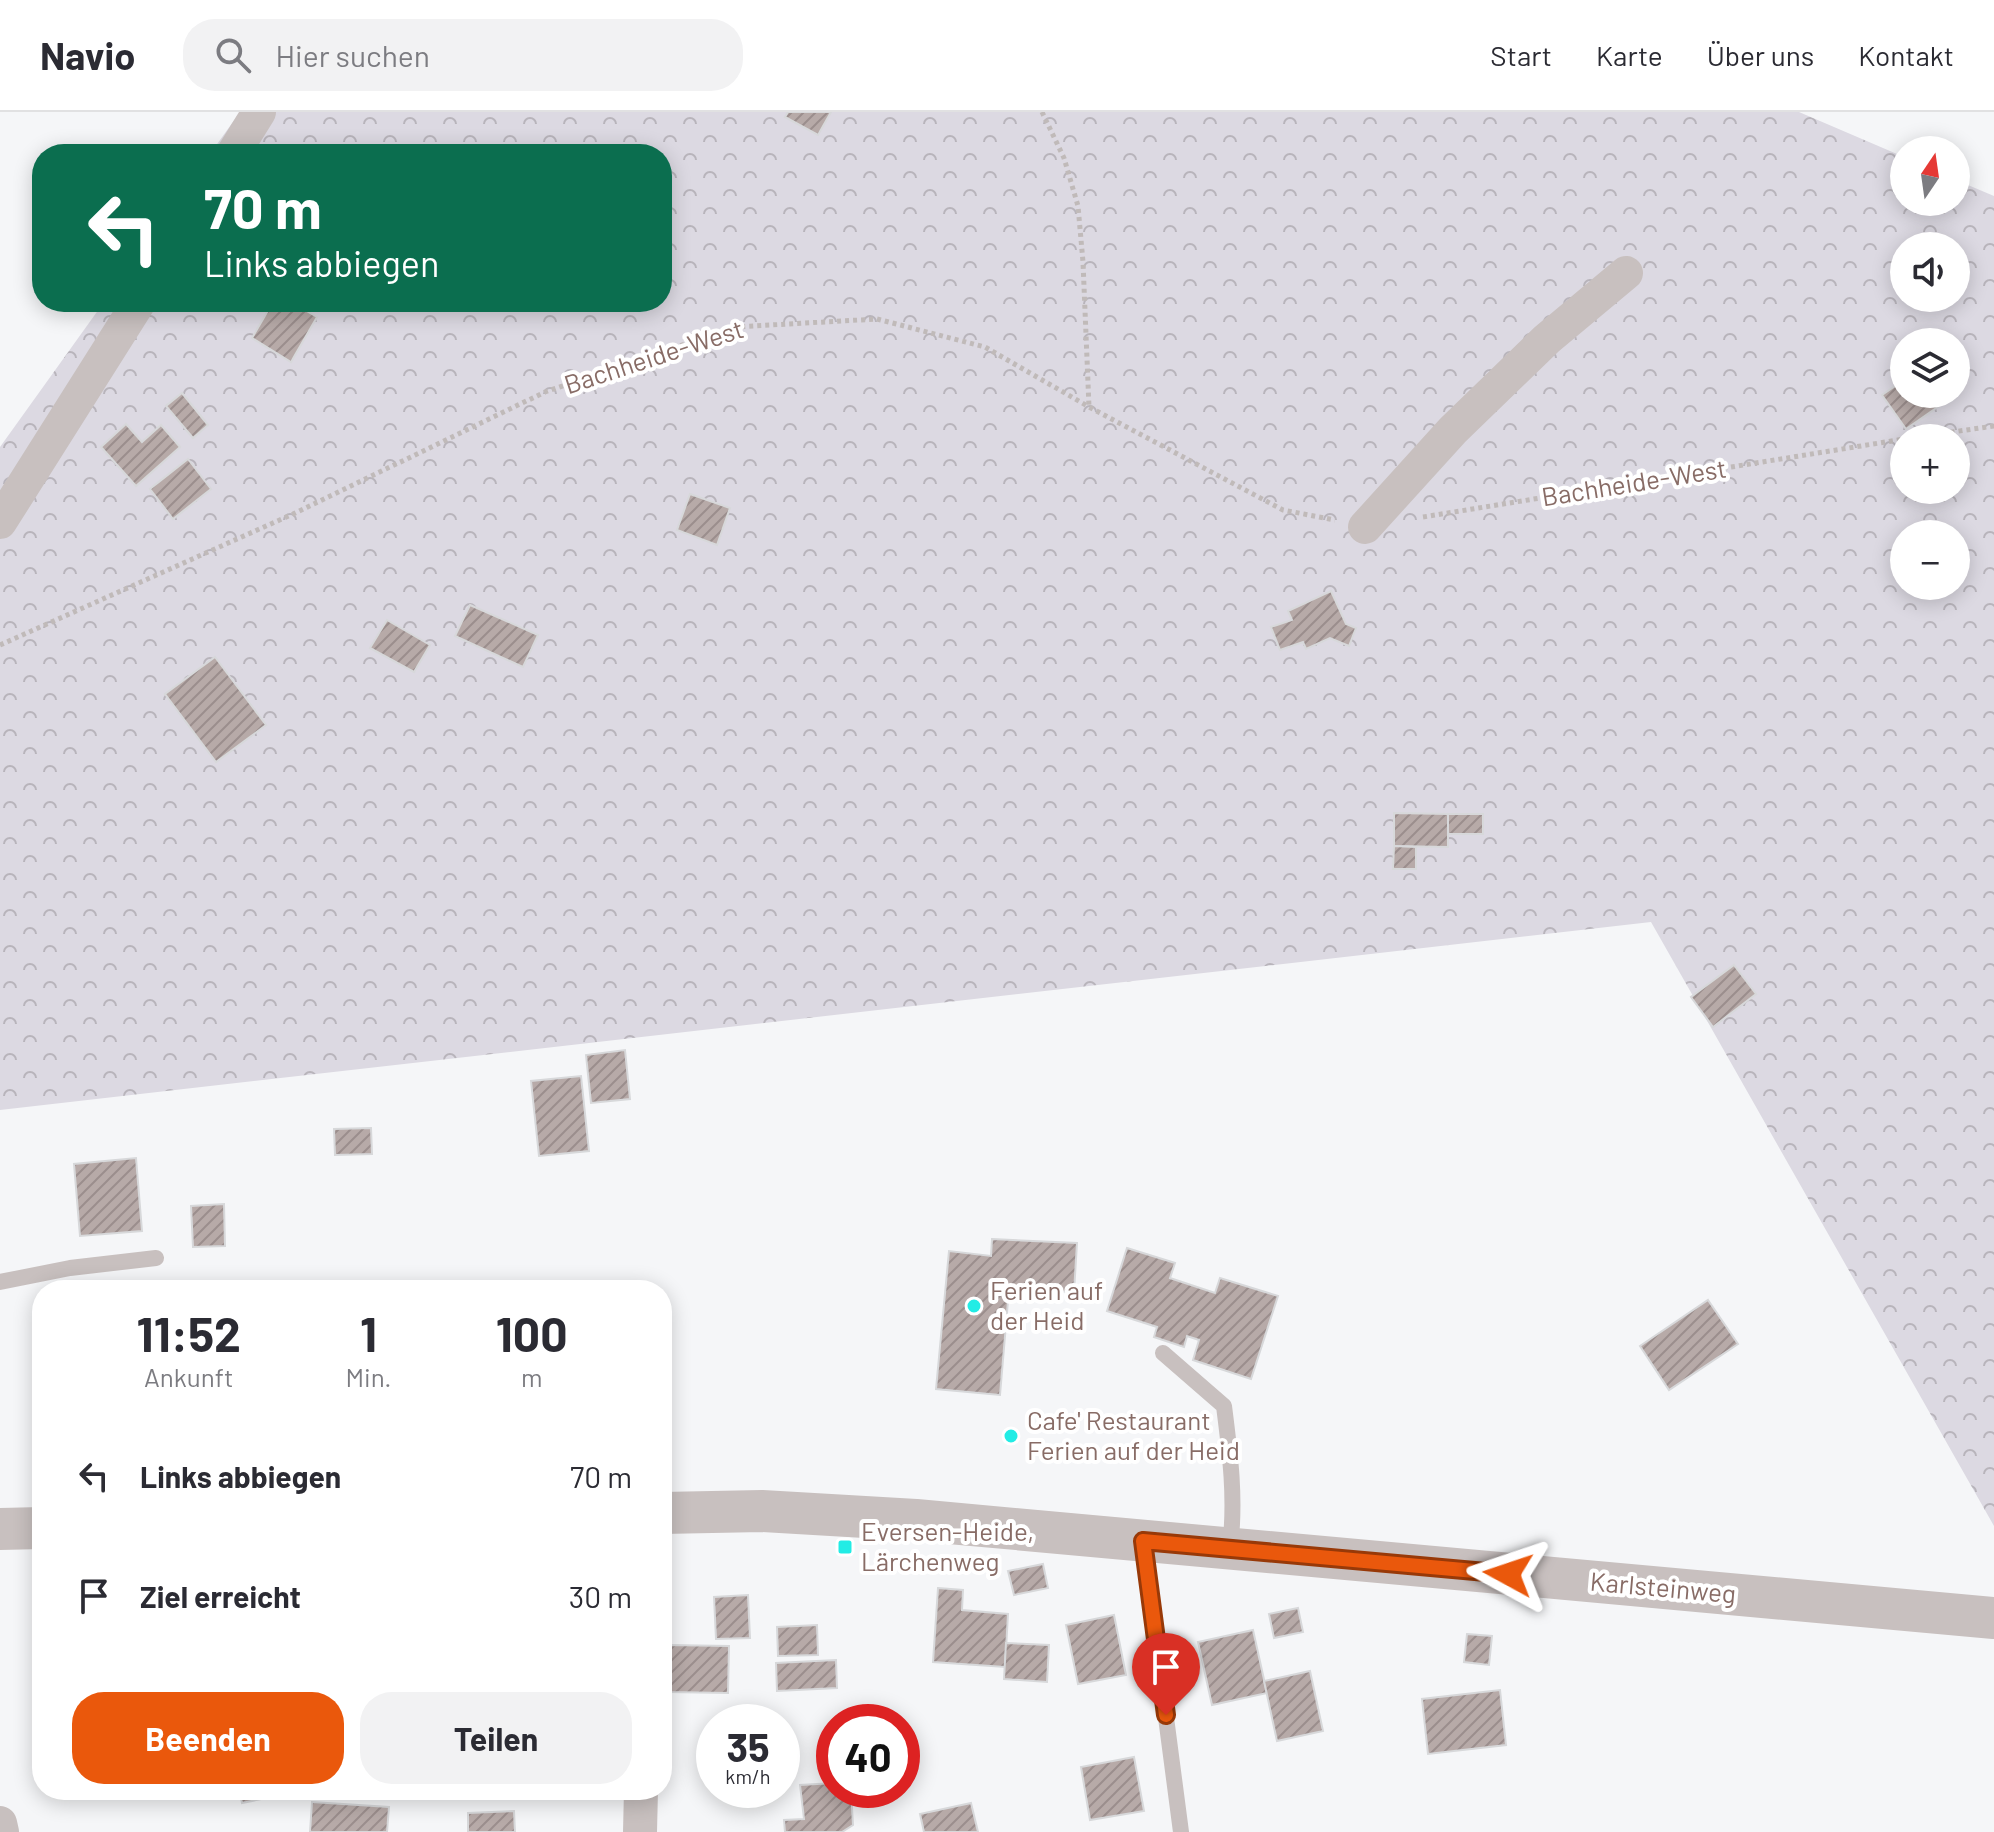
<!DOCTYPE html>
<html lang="de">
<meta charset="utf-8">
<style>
body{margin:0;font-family:Barlow,sans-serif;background:#f2f2f3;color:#2b2b33;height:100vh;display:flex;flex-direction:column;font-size:30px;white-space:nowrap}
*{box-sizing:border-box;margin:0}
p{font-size:26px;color:#7c7c81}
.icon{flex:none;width:44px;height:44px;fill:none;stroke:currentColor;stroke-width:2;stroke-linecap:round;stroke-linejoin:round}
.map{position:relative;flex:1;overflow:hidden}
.drawer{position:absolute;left:32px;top:1168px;width:640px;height:520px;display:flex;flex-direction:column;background:#fff;border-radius:32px;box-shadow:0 4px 20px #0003}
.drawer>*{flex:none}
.top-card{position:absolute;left:32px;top:32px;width:640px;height:168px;border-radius:32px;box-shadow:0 4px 20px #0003;background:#0b6e4f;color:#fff;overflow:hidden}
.needle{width:52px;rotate:13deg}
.controls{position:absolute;left:1890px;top:24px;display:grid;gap:16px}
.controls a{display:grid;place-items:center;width:80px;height:80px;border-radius:50%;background:#fff;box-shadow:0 4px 20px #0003;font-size:40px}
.speed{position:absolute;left:696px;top:1592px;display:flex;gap:16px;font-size:40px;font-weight:700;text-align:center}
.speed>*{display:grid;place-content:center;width:104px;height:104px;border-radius:50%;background:#fff;box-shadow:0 4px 20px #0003;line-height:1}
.speed small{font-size:20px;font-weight:400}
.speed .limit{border:12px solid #d22;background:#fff;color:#111}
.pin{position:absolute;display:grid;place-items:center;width:68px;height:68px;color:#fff;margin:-82px -34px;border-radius:50% 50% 50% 0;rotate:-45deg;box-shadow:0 0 8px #0007}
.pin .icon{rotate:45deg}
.me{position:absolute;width:88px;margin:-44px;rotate:275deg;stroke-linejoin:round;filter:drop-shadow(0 0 6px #0008)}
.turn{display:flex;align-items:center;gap:28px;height:168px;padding:0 40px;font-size:36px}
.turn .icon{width:104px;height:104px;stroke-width:2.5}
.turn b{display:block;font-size:56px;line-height:68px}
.eta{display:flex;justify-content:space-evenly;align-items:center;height:136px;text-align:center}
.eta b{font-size:48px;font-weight:700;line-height:56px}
.primary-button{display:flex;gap:16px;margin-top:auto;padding:16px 40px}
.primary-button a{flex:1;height:92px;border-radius:32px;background:#ea580c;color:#fff;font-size:32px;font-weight:700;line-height:92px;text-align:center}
.primary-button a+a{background:#f2f2f3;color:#2b2b33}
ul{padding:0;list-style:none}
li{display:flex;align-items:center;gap:24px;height:120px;padding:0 40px}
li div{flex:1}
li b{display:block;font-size:30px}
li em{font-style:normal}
header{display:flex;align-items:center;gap:48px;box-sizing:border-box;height:112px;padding:0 40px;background:#fff;border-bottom:2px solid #e1e1e2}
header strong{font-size:38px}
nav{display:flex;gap:44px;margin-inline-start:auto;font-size:28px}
.search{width:560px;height:72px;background:#f2f2f3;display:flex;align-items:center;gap:20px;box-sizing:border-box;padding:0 28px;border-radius:32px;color:#7c7c81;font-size:30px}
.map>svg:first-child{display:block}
.forest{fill:url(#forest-crowns);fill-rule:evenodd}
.building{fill:url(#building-hatch);stroke:#d7d8da;stroke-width:2}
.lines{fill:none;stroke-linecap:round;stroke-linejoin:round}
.path{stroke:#c0bab9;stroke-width:5;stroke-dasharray:4 4;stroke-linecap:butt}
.service{stroke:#c8c0bf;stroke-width:16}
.minor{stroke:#c8c0bf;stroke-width:34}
.tertiary{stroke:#c8c0bf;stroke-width:42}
.route-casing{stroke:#983908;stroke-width:20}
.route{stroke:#ea580c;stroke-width:14}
.poi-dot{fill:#22ece5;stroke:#fff;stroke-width:3}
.labels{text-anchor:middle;stroke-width:8;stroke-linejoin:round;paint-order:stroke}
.street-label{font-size:26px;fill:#886c66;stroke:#fff}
.poi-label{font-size:26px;fill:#886c66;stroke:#fff;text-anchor:start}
</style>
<header>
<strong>Navio</strong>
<div class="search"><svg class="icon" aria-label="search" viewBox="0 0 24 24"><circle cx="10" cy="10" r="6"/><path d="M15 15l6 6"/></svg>Hier suchen</div>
<nav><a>Start</a><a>Karte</a><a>Über uns</a><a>Kontakt</a></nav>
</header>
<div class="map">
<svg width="1994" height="1720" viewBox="0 0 1994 1720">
<defs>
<pattern id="forest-crowns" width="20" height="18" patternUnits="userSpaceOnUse" patternTransform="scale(2)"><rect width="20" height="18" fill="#dcd9e2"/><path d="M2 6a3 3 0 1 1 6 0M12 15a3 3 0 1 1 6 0" fill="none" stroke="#b8b4bb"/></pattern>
<pattern id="building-hatch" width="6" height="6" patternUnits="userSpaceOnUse" patternTransform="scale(2)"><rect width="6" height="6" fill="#b7aaa8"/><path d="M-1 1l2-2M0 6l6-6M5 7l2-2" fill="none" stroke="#9b8e8d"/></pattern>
</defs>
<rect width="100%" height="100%" fill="#f5f6f8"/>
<path class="forest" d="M240 0H1799L1904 45V90H1956V68L1994 84V1414L1651 810 0 998V335L104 190H662V42H210ZM1904 134H1956V186H1904ZM1904 230H1956V282H1904ZM1904 326H1956V378H1904ZM1904 422H1956V474H1904Z"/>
<g class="building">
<polygon points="788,0 831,0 818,23 785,5"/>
<polygon points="273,190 291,190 317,205 291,250 252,226"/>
<polygon points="1904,268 1904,282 1931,282 1939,294 1906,317 1882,283"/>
<polygon points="182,281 208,313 193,326 166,294"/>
<polygon points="126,312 142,330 161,313 180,335 136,374 101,335"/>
<polygon points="188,347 211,377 173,407 150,377"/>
<polygon points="690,382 730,396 717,433 677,418"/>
<polygon points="1331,479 1346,512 1356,516 1349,534 1330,526 1306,537 1303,530 1280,538 1271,515 1292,508 1288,499"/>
<polygon points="470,493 538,523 523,555 455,524"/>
<polygon points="387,508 430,533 414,560 370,536"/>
<polygon points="215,545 266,613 216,650 165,582"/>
<polygon points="1394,701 1448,702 1448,735 1394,734"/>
<rect x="1448" y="702" width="35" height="20"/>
<polygon points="1394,734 1416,735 1416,757 1393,757"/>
<polygon points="1734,853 1756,882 1713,915 1691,885"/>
<polygon points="625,938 630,987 591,991 586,943"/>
<polygon points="581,964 589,1039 539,1044 531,969"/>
<polygon points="371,1016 372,1042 335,1043 334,1017"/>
<polygon points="136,1046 142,1119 80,1124 74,1052"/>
<polygon points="224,1092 225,1134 193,1135 191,1094"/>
<polygon points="992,1127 1077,1131 1074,1180 1009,1177 1000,1283 936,1277 949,1139 991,1144"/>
<polygon points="1127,1136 1175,1151 1170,1166 1215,1181 1220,1166 1278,1184 1251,1267 1193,1248 1199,1228 1187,1224 1184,1235 1154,1225 1157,1215 1107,1199"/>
<polygon points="444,1170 445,1178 382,1178 382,1171"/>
<polygon points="1708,1188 1738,1232 1669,1278 1640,1234"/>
<polygon points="1043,1452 1048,1476 1014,1483 1008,1459"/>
<polygon points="938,1476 963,1478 962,1498 1008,1502 1005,1555 933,1550"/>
<polygon points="748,1483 750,1526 716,1527 714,1485"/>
<polygon points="1298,1496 1303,1520 1274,1526 1269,1502"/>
<polygon points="1114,1503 1126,1563 1078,1572 1066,1513"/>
<polygon points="817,1513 818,1543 778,1544 777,1515"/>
<polygon points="1253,1518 1267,1581 1212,1593 1198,1530"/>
<polygon points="1467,1522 1492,1524 1489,1553 1464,1550"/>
<polygon points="1006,1531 1049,1533 1047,1570 1004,1567"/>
<polygon points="668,1533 729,1534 728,1581 668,1580"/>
<polygon points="836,1548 837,1576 777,1579 776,1551"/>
<polygon points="1310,1559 1323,1619 1277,1629 1264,1569"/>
<polygon points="1500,1578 1506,1633 1428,1642 1422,1587"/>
<polygon points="1134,1645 1144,1699 1090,1708 1081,1655"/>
<polygon points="834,1671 834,1678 851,1678 853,1713 842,1720 785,1720 784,1708 804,1707 800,1673"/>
<polygon points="239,1678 291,1678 291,1681 242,1691"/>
<polygon points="312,1690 389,1695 387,1720 310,1720"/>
<polygon points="971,1691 978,1720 924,1720 920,1702"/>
<polygon points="514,1699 515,1720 468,1720 468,1701"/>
</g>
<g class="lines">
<g class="path">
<polyline points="1042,0 1064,46 1078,94 1083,150 1089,295"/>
<polyline points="1911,326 1994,314"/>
<polyline points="1423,405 1904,327"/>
<polyline points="0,533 293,402 545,280 735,215 877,207 985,235 1089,295 1283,398 1335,408"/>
</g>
<g class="service">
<polyline points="0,1170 70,1156 156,1146"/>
<path d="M1163 1241 1224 1294C1230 1341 1236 1387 1230 1435"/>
<polyline points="1143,1430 1181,1720"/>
</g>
<g class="minor">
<polyline points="233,42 259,0"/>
<polyline points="0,410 139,190"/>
<polyline points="1365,415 1453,318 1547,227 1626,161"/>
<polyline points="0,1711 2,1720"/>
<polyline points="640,1720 641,1678"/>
</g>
<g class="tertiary">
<polyline points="662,1401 762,1399 916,1408 1994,1506"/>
<polyline points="0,1417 42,1416"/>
</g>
</g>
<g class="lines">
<defs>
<polyline id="route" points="1166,1603 1143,1429 1508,1462"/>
</defs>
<use href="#route" class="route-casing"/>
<use href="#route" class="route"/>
</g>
<g class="poi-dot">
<circle cx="974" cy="1194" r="8"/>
<circle cx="1011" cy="1324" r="8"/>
<rect x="837" y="1427" width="16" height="16" rx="4"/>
</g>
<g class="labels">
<g class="street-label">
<text transform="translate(654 245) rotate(-18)" y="9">Bachheide-West</text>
<text transform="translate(1634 371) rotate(-9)" y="9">Bachheide-West</text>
<text transform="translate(1663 1476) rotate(5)" y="9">Karlsteinweg</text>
</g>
<g class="poi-label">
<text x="990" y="1188">Ferien auf<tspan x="990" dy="30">der Heid</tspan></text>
<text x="1027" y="1318">Cafe' Restaurant<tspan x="1027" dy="30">Ferien auf der Heid</tspan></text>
<text x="861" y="1429">Eversen-Heide,<tspan x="861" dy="30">Lärchenweg</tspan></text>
</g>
</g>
</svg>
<div class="controls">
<a><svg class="needle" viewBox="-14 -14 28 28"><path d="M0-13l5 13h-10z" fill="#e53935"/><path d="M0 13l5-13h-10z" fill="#7c7c81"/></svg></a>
<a><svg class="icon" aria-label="sound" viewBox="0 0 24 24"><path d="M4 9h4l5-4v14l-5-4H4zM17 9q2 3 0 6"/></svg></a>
<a><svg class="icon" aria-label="layers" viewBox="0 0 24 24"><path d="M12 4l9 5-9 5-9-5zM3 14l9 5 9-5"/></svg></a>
<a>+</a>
<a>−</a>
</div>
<div class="speed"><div>35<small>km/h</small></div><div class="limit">40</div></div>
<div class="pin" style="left:1166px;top:1603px;background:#d93025"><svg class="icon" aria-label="arrive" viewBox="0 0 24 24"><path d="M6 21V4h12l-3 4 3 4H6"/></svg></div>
<svg class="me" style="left:1508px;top:1462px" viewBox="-20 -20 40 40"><path d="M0-17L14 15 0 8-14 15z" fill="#ea580c" stroke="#fff" stroke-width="4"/></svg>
<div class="top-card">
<div class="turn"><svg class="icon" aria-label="left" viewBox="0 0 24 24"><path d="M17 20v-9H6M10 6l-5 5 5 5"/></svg><div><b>70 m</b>Links abbiegen</div></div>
</div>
<section class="drawer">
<div class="eta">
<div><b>11:52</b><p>Ankunft</p></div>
<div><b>1</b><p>Min.</p></div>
<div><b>100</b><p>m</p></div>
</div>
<ul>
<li><svg class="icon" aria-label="left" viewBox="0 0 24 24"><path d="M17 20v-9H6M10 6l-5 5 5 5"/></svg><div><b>Links abbiegen</b></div><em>70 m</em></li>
<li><svg class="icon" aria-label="arrive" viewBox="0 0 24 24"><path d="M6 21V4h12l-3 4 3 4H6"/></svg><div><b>Ziel erreicht</b></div><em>30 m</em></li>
</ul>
<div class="primary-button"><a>Beenden</a><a>Teilen</a></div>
</section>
</div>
